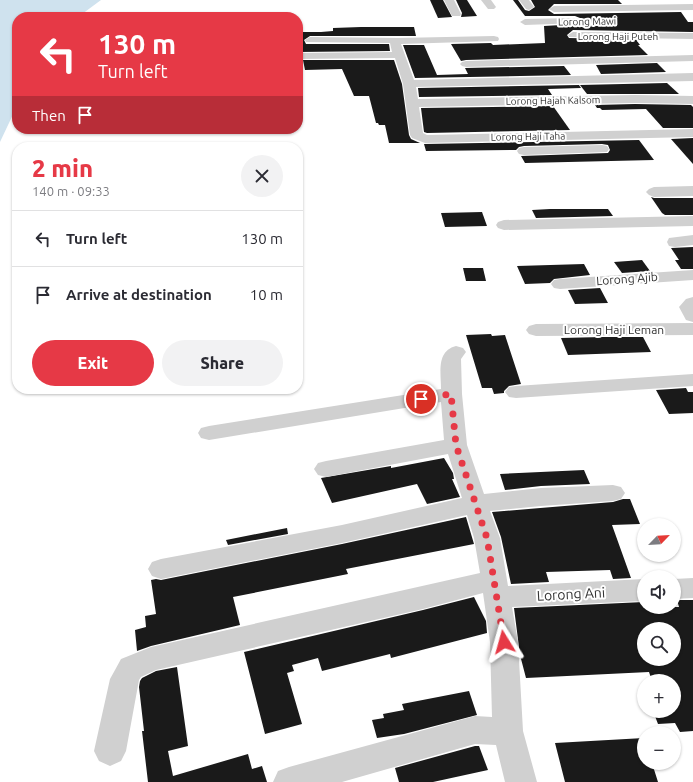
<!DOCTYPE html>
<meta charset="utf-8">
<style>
body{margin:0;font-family:Ubuntu,sans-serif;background:#f2f2f3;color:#2b2b33;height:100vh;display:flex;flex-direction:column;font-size:15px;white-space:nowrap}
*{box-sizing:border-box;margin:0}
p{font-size:13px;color:#7c7c81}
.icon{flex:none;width:22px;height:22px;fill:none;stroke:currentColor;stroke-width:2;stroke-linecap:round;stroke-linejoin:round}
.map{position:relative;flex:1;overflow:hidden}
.side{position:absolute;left:12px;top:142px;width:291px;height:252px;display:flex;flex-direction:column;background:#fff;border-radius:16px;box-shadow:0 1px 3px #0004}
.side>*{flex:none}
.top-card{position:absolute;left:12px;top:12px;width:291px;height:122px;border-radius:16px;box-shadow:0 1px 3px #0004;background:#e63946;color:#fff;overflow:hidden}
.needle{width:26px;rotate:65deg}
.tools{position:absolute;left:637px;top:518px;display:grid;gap:8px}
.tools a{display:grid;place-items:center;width:44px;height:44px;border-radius:50%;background:#fff;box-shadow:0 1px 3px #0004;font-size:20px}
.pin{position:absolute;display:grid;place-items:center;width:34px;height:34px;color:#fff;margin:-17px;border:2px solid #fff;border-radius:50%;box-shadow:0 1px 4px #0007}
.me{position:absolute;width:44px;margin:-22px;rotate:352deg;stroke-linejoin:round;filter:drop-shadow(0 0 3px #0008)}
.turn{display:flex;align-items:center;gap:14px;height:84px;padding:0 20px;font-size:18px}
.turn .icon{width:52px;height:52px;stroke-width:2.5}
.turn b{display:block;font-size:28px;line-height:34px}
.then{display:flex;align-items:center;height:38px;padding:0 20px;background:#0003;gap:8px;font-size:15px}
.round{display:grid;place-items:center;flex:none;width:42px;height:42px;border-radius:21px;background:#f2f2f3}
.summary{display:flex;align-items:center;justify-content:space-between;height:68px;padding:0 20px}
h1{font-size:24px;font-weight:800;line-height:30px;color:#e63946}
.primary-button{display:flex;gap:8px;margin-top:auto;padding:8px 20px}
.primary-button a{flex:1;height:46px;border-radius:24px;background:#e63946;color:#fff;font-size:16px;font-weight:800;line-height:46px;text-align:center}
.primary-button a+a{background:#f2f2f3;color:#2b2b33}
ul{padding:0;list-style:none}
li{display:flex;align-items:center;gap:12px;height:56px;padding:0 20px;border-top:1px solid #e1e1e2}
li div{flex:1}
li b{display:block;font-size:15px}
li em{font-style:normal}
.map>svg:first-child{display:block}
.water{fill:#cfe2ee}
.building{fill:#1a1a1a;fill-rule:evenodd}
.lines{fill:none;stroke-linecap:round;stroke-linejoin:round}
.minor{fill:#d0d0d0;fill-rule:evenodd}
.route{stroke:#e63946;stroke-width:7;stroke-dasharray:0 12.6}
.labels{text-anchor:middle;stroke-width:4;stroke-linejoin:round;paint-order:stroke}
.far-street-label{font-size:10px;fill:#333;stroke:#fff}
.street-label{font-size:12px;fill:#333;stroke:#fff}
.near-street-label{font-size:14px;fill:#333;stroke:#fff}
</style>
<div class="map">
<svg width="693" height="782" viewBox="0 0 693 782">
<rect width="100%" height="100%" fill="#fff"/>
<polygon class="water" points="0,0 101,0 78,17 17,17 17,106 0,142"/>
<g class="building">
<polygon points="430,0 443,0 452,17 438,18"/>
<polygon points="456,0 467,0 477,16 461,17 462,13"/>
<polygon points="513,0 518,0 525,10 529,11 535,7 531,0 618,0 622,4 554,4 548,10 554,14 681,12 688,22 693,22 693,32 573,30 567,35 569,38 652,40 653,41 637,41 640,45 638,45 648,55 466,60 461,61 451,44 491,43 493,45 545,43 544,26 579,24 581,22 580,18 575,16 525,16"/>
<polygon points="361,27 414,27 416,36 310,36 304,40 306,44 389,44 390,51 298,52 298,32 321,32 333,31 333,28"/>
<polygon points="403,45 424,45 437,75 468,74 465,68 564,66 571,75 415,78"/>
<polygon points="303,60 394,60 402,84 409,135 411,139 420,143 389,143 385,125 379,125 378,123 376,123 369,96 354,96 342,69 305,70"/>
<polygon points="657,63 666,72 601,74 596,65"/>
<polygon points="667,83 679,94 587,94 580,85"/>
<polygon points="579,85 581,88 548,89 552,95 419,97 418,88"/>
<polygon points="635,104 691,105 693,107 693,128 663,128 646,109 602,110 600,108 597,108 595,105"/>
<polygon points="553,106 570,130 427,133 424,132 421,108"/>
<polygon points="693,138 693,164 671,139"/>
<polygon points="639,140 654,160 525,163 521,156 608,153 610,150 608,145 602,144 524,146 519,147 516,150 426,151 424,144"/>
<polygon points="651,197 654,198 693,198 693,215 665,215 662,213"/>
<polygon points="550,209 608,209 613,216 536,218 532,210"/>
<polygon points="482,212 487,226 445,227 441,213"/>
<polygon points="693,247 693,269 681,269 675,260 679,260 671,248"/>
<polygon points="642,260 650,271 622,273 614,262"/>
<polygon points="584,264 590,275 554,279 550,283 525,284 517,266"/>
<polygon points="463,268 483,268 486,281 466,281"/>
<polygon points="600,288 608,303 575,304 568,290"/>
<polygon points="491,334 492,336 505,335 521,384 509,386 504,391 504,393 494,394 492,388 482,388 466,335"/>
<polygon points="602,337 643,337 651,352 568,355 561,338"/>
<polygon points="686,388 688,392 693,392 693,413 669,414 656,390"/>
<polygon points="444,458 453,473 454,479 452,479 460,497 427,504 417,484 332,503 321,478 391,466 391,468"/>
<polygon points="584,470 590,484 541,486 505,490 500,474"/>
<polygon points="623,499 630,499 640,524 612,525 631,578 613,579 610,570 546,572 549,582 511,584 501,537 492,512 613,502"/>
<polygon points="466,517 474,544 346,569 348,574 233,597 240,625 151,646 137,651 135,630 146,627 145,616 156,614 151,580 156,579 161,580 342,544"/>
<polygon points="287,528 288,534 228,545 226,540"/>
<polygon points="474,597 486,621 487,633 391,658 390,654 322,671 318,658 292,665 294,671 287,673 302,724 265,734 244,652 423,610"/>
<path d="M677 600H693V731L680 732 675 723 658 724 653 711H674V681H652L649 672 526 678 520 655 514 608 644 602V607H679ZM644 629H674V659H644Z"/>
<polygon points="177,667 188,746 168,751 173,776 248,754 252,769 262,766 267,782 148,782 142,731 144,731 139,687 140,681 142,678 156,671"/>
<polygon points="469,691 477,715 404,734 377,738 372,720 384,718 383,714 404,710 402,704"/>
<polygon points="644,738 644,763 652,763 658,782 565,782 555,743"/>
<polygon points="475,746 479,746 488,770 433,782 399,782 395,768"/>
</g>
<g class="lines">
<g class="minor">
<polygon points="444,0 454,0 461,14 460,16 452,16"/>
<polygon points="481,0 491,0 496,7 494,9 488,9"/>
<polygon points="519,0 529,0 534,7 529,10 526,9"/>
<polygon points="693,4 693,10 554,12 549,9 554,6"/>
<polygon points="575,18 579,19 580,21 579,23 525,25 520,22 525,19"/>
<polygon points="573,32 693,33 693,39 569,37 568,35"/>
<polygon points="494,36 498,37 499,39 498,41 401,44 414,80 693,73 693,81 416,87 418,99 635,95 693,96 693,104 635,103 419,107 423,133 427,135 693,129 693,137 425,143 412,138 410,135 403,84 395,58 298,59 298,53 392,52 390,43 306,42 305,40 310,37 398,38"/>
<polygon points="693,55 693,61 466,67 462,66 460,64 462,62 466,61"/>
<polygon points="602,145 607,146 609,149 607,152 524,155 519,154 517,151 519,148 524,147"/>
<polygon points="693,186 693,196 654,197 649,195 646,192 649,189 654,187"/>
<polygon points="693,216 693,226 504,230 498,228 496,225 498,222 504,220"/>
<polygon points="693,235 693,245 675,247 669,246 667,242 669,238"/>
<polygon points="693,270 693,280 560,289 554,288 551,284 554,280 560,279"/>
<polygon points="693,297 693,322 686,320 679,307 686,299"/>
<polygon points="693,323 693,335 536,336 529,334 526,330 529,326 536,324"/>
<path d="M456 346 463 348 466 352 461 359 462 394 467 445 484 494 541 488 613 485 621 487 625 493 621 499 613 501 541 506 490 511 500 538 508 586 644 579V601L512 607 518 642 523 731 537 782H505L496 745 475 744 342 782H273L278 771 289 767 475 716 492 717 490 642 483 593 423 609 156 670 141 677 139 680 126 751 121 761 110 766 99 761 94 751 110 679 115 670 121 659 151 647 480 573 474 538 467 515 342 543 161 579 152 576 148 569 152 562 161 559 342 525 462 498 448 454 326 477 318 475 314 469 318 463 326 461 444 440 441 402 209 440 201 438 198 433 201 428 209 426 441 389C441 373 436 351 456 346Z"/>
<polygon points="693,374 693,386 516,398 509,397 505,392 509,387 516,386"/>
<polygon points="693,578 693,598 674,599 674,579"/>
</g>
</g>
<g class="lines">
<polyline class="route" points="421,399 451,394 456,445 487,538 504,642"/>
</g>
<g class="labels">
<g class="far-street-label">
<text transform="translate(587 21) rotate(-1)" y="4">Lorong Mawi</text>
<text x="618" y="40">Lorong Haji Puteh</text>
<text transform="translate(553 100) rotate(-1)" y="4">Lorong Hajah Kalsom</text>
<text transform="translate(528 136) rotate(-1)" y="4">Lorong Haji Taha</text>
</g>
<g class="street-label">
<text transform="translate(627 279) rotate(-4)" y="4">Lorong Ajib</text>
<text x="614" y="334">Lorong Haji Leman</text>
</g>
<g class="near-street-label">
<text transform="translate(571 594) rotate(-3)" y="5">Lorong Ani</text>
</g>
</g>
</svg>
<div class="tools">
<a><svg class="needle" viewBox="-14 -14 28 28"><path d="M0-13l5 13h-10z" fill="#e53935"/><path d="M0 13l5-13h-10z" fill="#7c7c81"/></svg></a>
<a><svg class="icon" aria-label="sound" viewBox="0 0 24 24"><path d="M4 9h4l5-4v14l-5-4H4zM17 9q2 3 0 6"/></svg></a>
<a><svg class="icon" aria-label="search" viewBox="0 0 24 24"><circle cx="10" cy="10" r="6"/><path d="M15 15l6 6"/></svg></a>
<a>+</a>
<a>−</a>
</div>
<div class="pin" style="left:421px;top:399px;background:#d93025"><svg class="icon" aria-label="arrive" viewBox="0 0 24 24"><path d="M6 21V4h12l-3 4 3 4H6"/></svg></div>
<svg class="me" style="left:504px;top:642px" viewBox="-20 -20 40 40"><path d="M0-17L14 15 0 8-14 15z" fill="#e63946" stroke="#fff" stroke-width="4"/></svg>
<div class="top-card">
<div class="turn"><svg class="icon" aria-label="left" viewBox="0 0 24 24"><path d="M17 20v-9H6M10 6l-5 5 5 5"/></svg><div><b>130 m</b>Turn left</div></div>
<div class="then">Then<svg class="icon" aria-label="arrive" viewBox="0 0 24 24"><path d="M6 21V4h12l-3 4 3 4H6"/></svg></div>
</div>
<section class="side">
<div class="summary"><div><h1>2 min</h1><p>140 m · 09:33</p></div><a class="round"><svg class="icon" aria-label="close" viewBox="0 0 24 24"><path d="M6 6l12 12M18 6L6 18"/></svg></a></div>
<ul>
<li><svg class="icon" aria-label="left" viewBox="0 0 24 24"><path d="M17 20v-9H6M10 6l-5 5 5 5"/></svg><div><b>Turn left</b></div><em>130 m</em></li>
<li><svg class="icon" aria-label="arrive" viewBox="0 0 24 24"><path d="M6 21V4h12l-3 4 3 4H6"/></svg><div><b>Arrive at destination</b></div><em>10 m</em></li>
</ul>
<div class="primary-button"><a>Exit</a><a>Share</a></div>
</section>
</div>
